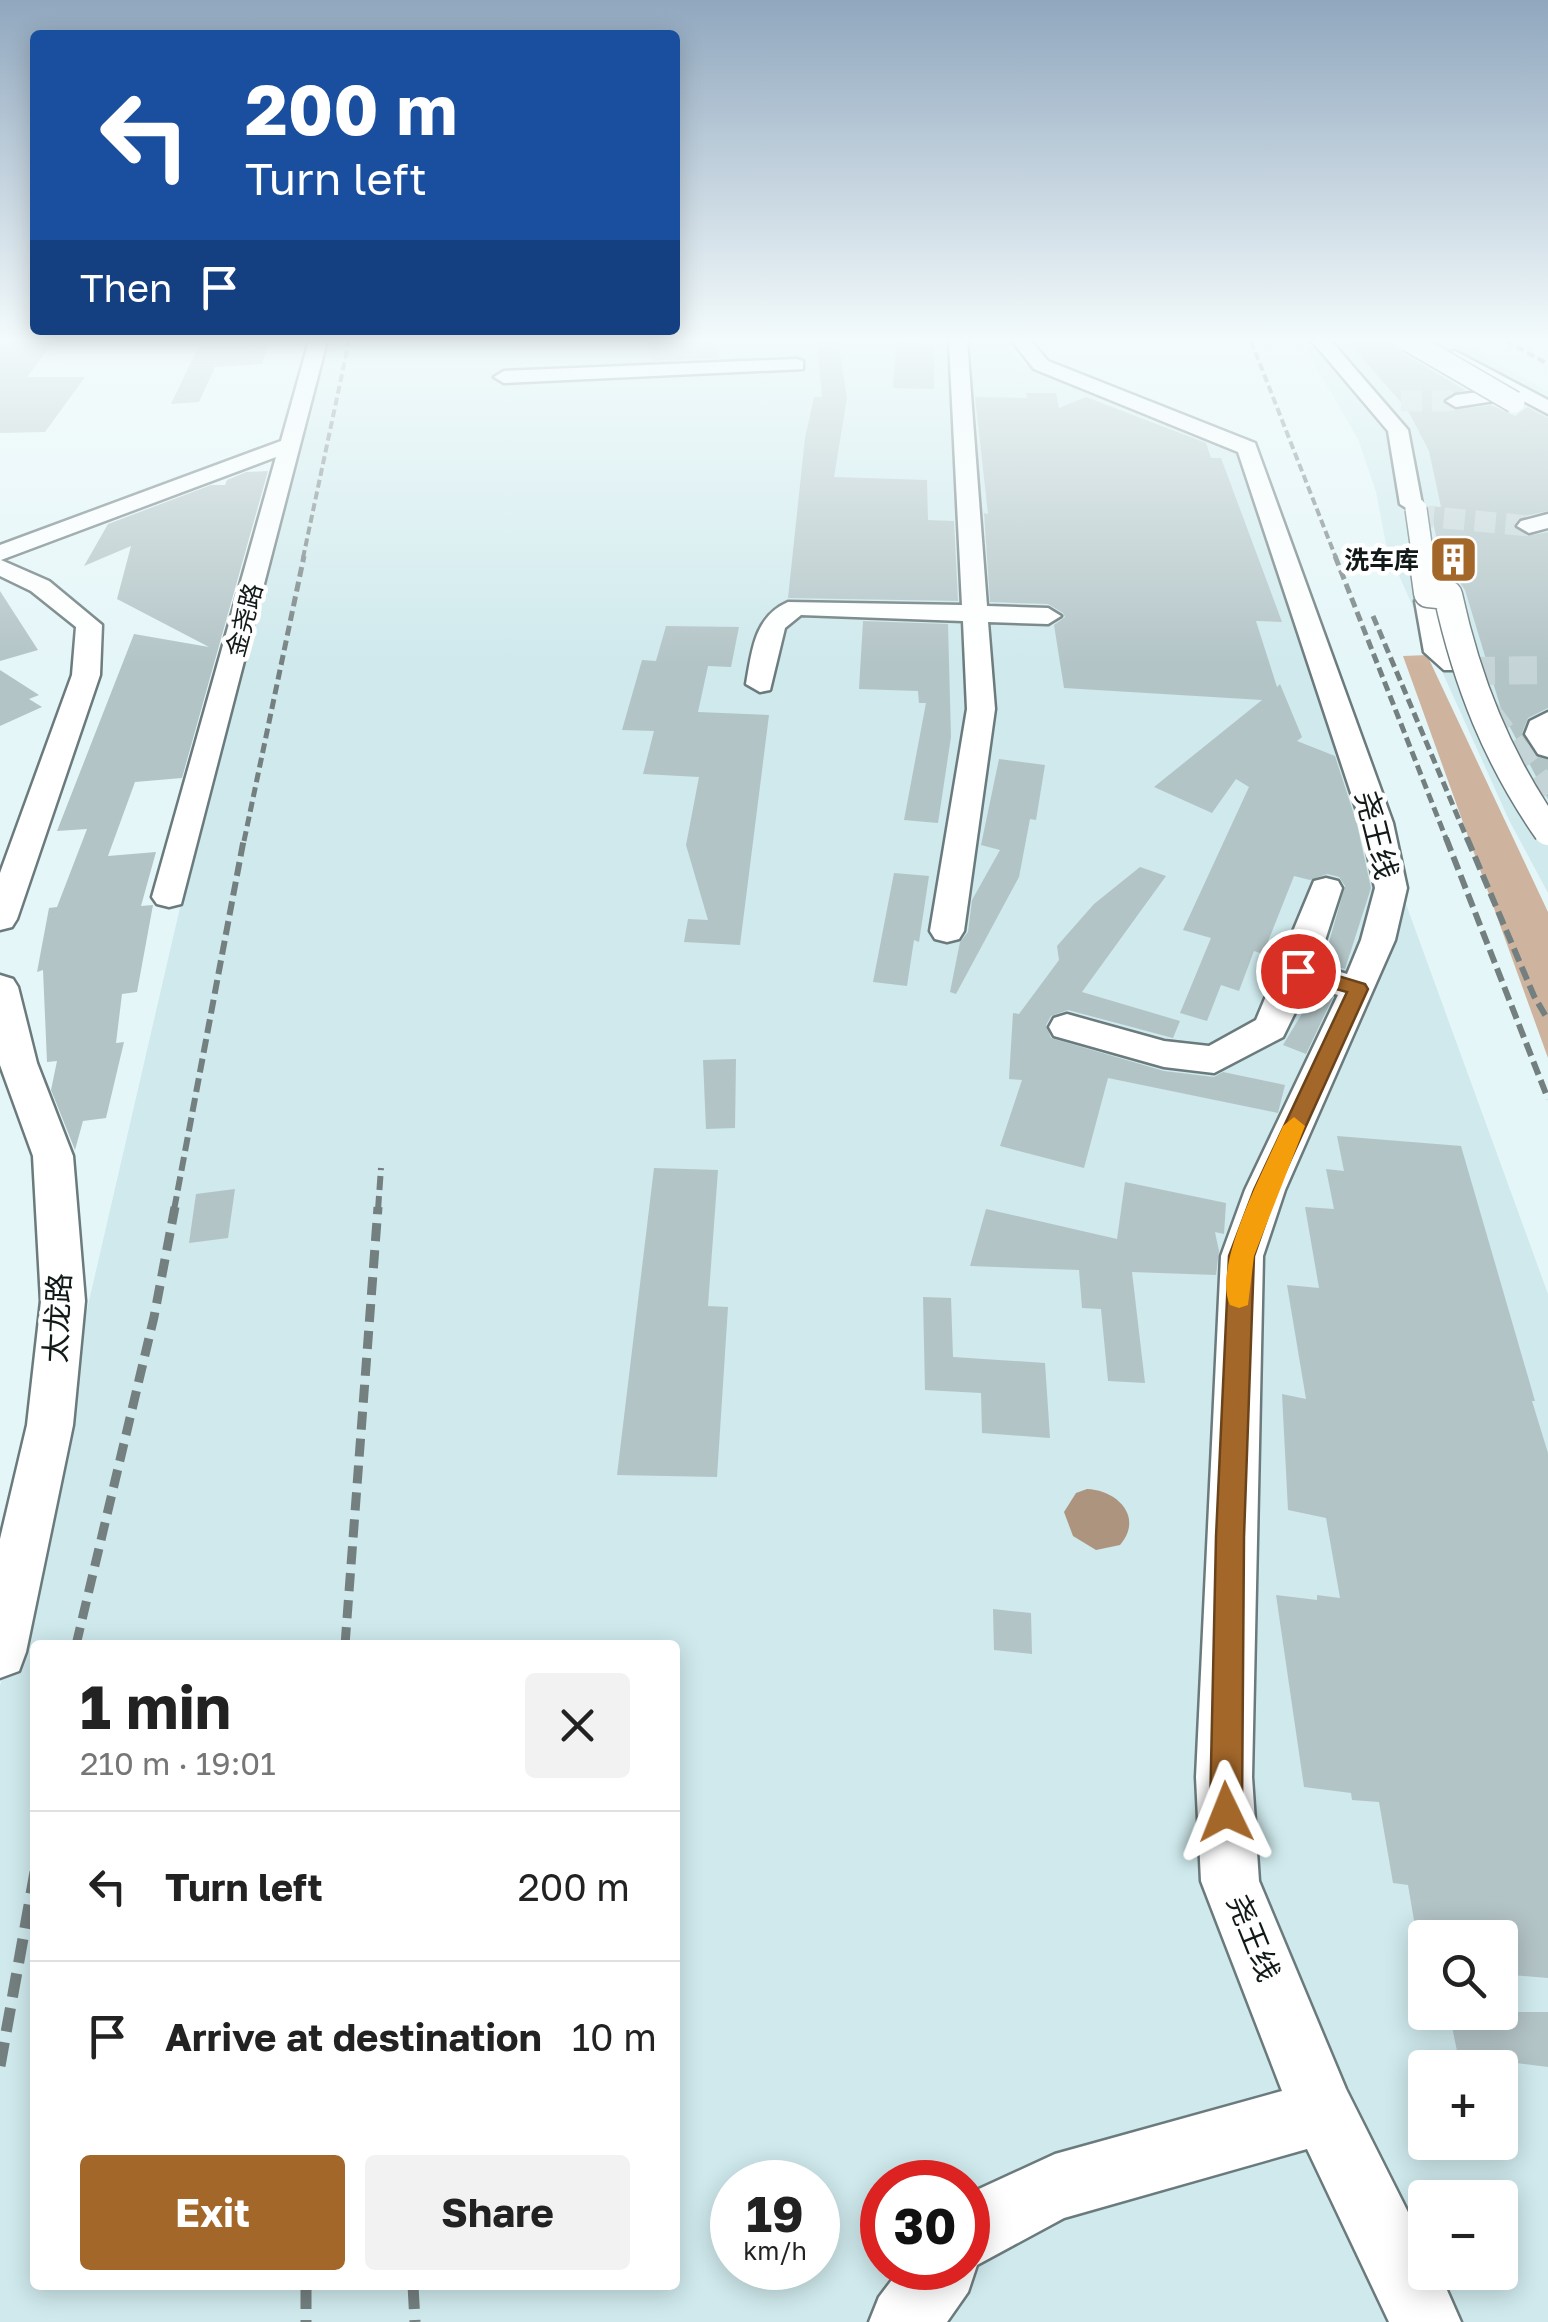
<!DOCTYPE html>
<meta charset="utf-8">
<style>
body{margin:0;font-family:"Golos Text","Noto Sans SC",sans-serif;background:#f2f2f2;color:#222;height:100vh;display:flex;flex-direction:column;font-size:38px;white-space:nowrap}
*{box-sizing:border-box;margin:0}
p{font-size:32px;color:#767676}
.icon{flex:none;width:55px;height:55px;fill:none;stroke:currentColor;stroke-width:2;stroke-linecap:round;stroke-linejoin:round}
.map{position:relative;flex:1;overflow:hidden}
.drawer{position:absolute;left:30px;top:1640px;width:650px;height:650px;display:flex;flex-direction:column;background:#fff;border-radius:10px;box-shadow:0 5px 25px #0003}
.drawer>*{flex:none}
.top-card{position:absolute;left:30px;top:30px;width:650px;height:305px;border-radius:10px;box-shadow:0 5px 25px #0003;background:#1a4fa0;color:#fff;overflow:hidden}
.controls{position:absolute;left:1408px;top:1920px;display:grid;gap:20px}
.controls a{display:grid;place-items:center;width:110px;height:110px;border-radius:10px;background:#fff;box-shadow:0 5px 25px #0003;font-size:50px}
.speed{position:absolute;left:710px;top:2160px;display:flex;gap:20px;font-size:50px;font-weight:700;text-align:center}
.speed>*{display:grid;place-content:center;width:130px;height:130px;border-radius:50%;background:#fff;box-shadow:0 5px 25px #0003;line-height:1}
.speed small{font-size:25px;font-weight:400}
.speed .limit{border:15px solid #d22;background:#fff;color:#111}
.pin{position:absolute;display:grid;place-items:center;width:85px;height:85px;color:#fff;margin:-42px;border:5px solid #fff;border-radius:50%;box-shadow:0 2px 10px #0007}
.me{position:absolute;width:110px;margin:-55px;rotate:358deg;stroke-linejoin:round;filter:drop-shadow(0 0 8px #0008)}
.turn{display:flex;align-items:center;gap:35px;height:210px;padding:0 50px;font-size:45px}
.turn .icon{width:130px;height:130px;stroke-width:2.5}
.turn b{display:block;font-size:70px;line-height:85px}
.then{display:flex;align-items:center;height:95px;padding:0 50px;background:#0003;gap:20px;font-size:38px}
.round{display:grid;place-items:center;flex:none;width:105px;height:105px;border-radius:10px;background:#f2f2f2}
.summary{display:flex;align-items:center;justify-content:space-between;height:170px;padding:0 50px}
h1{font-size:60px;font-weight:700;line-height:75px}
.cta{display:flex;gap:20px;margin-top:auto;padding:20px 50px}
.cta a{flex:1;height:115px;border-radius:10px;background:#a3672a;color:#fff;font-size:40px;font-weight:700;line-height:115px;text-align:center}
.cta a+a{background:#f2f2f2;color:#222}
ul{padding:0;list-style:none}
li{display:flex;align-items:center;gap:30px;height:150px;padding:0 50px;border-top:2px solid #e0e0e0}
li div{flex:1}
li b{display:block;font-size:38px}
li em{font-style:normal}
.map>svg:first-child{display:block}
.built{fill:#cfe9ec;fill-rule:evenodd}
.forest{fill:#ceb49e}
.water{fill:#ad947f}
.building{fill:#b3c4c6}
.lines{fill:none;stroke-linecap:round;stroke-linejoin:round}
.minor-tunnel-far1{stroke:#c5d5d7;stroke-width:21;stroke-dasharray:21 10;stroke-linecap:butt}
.minor-tunnel{stroke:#c5d5d7;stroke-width:28;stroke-dasharray:28 14;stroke-linecap:butt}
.minor-casing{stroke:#6b7a7c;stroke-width:5}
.minor{fill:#fff;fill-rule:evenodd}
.rail-far4{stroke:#747f80;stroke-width:4;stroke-dasharray:8 4;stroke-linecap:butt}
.rail-far3{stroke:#747f80;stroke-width:5;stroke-dasharray:10 5;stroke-linecap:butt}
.rail-far2{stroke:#747f80;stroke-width:6;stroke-dasharray:14 6;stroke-linecap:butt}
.rail-far1{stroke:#747f80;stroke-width:9;stroke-dasharray:18 9;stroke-linecap:butt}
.rail{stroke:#747f80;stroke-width:11;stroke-dasharray:24 11;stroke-linecap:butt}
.minor-bridge-far1-casing{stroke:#6b7a7c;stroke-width:24;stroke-linecap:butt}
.minor-bridge-casing{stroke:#6b7a7c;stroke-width:31;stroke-linecap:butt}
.minor-bridge-far1{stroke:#fff;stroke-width:21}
.minor-bridge{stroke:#fff;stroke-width:28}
.route{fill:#a3672a;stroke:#6a431b;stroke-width:2.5}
.slow{fill:#f59e0b}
.labels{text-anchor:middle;stroke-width:9;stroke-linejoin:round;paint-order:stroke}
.far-poi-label{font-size:25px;font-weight:bold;fill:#121919;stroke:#fff;text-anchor:end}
.far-street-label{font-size:25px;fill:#121919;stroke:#fff}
.street-label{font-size:30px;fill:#121919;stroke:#fff}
</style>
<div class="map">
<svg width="1548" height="2322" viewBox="0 0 1548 2322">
<rect width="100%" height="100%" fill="#e5f6f8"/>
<g class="built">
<path d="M311 341H1002L1022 363 1241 451 1548 1294V2322H0V1686ZM35 1645H675V2285H35ZM1425 1938H1500V2012H1425ZM1425 2068H1500V2142H1425ZM732 2182H818V2268H732ZM882 2182H968V2268H882ZM1425 2198H1500V2272H1425Z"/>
<polygon points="1301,341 1456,341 1548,391 1548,893 1509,820 1387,549 1376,492 1358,439"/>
</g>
<polygon class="forest" points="1427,655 1548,912 1548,1058 1403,656"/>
<path class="water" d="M1087 1489C1117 1490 1144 1517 1120 1545L1096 1550 1073 1536 1064 1512 1076 1493Z"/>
<g class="building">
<polygon points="16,341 54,341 27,377 85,377 45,432 0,433 0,345"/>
<polygon points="201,341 269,341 262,364 215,367 199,402 171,404"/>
<polygon points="647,341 714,341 719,358 651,361"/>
<polygon points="817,341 838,341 847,398 834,477 927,480 928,520 954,521 958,601 788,598 805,438 814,397 822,397"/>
<polygon points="1347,341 1395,341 1402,353 1465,390 1442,400 1454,410 1491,405 1515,416 1527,407 1548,418 1548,511 1520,517 1513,527 1527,536 1548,532 1548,708 1528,718 1522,733 1535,756 1548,760 1548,799 1502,712 1465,590 1459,581 1444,577 1430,506 1441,507 1429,451 1407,409"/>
<polygon points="896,343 934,344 934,389 893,388"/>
<polygon points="1026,393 1056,393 1059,408 1086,397 1206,443 1211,458 1221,458 1282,622 1256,621 1277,687 1280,684 1302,737 1297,741 1335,756 1357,824 1371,888 1345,969 1323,963 1345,886 1339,877 1327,874 1310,880 1294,876 1263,954 1254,951 1239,991 1221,985 1207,1021 1180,1013 1211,938 1183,930 1249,787 1236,779 1212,813 1154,787 1262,700 1064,688 1054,625 1065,617 1063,613 1048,604 990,602 984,513 988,514 975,397 1027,398"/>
<polygon points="268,471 182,778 135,782 108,856 156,852 141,906 153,905 137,992 122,994 116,1043 124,1042 106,1118 83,1121 75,1150 51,1090 57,1061 47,1062 43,970 37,972 49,908 57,907 87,829 57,831 134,634 209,647 117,599 131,546 84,566 108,524 211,485 225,485 227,480 246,472"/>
<polygon points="0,591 38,650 0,661"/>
<polygon points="863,621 948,624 951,737 938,823 904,820 926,703 919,703 918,691 859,689"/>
<polygon points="666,626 739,627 731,667 708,666 698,712 769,715 740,945 684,942 688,919 708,920 686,845 699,777 643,774 654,731 622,730 642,660 656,661"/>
<polygon points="0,670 39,695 29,699 42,707 0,726"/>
<polygon points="999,759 1045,765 1036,820 1030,819 1019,877 956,994 950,992 960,942 968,932 972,900 1000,850 981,845"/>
<polygon points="1140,867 1166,876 1082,992 1180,1021 1173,1038 1068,1010 1051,1016 1046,1025 1051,1038 1164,1071 1214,1077 1223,1072 1285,1085 1278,1113 1108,1078 1084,1168 1000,1146 1022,1080 1009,1079 1013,1013 1019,1014 1059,960 1057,946 1094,904"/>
<polygon points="894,873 929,876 919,942 914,940 907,986 873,982"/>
<polygon points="1315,992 1333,997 1306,1054 1283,1045"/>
<polygon points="736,1059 735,1128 706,1129 703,1060"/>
<polygon points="1337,1136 1461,1146 1535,1401 1532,1401 1548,1453 1548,1978 1500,1974 1500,1938 1417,1938 1408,1885 1393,1883 1379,1802 1352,1800 1351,1793 1304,1787 1276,1595 1317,1600 1317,1595 1340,1598 1326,1518 1288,1510 1282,1394 1306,1399 1287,1285 1319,1288 1305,1207 1334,1209 1326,1169 1344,1171"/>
<polygon points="654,1168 718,1170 708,1306 728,1307 717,1477 617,1475"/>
<polygon points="1125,1182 1226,1203 1224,1234 1215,1232 1219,1251 1216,1275 1132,1272 1145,1383 1108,1381 1101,1309 1082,1308 1079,1270 970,1266 986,1209 1117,1239"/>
<polygon points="235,1189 228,1238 189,1243 196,1194"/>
<polygon points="923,1297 951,1298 953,1357 1045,1363 1050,1438 982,1433 981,1393 925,1390"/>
<polygon points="993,1609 1031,1613 1032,1654 994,1650"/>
<polygon points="1449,2012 1548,2012 1548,2067 1458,2056"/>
</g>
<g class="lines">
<g class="minor-tunnel-far1">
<polyline points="1401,401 1456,401"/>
<polyline points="1413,515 1529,526"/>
</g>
<g class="minor-tunnel">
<polyline points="1467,671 1548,670"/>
<polyline points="1485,710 1548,794"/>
</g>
<defs>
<g id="minor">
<polygon points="309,341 327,341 181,904 169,907 157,904 152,897 276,457 1,560 49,581 102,625 100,675 17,919 12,927 0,930 0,873 72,675 76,627 31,591 0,576 0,545 281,441"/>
<path d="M949 341H967L987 606 1048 608 1061 616 1048 624 988 622 995 709 964 931 959 939 947 942 935 939 930 931 967 709 963 621 801 615 785 628 770 690 760 692 746 684C752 651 754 617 788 602L962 605Z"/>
<polygon points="1012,341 1031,341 1048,361 1255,443 1393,823 1407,888 1395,940 1285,1190 1263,1256 1252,1777 1259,1881 1346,2089 1425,2246 1425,2272 1439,2272 1461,2322 1389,2322 1307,2149 1064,2218 977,2265 968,2292 947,2322 869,2322 879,2297 901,2268 968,2268 968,2194 1055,2154 1282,2091 1201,1881 1196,1777 1221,1256 1245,1190 1338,995 1308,986 1283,1037 1214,1073 1164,1067 1054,1036 1049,1027 1054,1018 1067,1014 1164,1041 1209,1046 1256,1020 1314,881 1326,878 1338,881 1342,888 1317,965 1347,974 1361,940 1375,888 1361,823 1238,452 1034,369"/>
<polygon points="1312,341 1331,341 1408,430 1422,504 1419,509 1411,511 1400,504 1388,431"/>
<polygon points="1455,351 1548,400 1548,414 1448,361 1448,353"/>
<polygon points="796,359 803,361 803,369 504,383 494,377 504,371"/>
<polygon points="1494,390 1501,392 1501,400 1456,407 1446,401 1456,395"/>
<polygon points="1548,514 1548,528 1529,533 1517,526 1521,521"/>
<polygon points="1428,593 1441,601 1450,649 1467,664 1464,670 1444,670 1424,652 1415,601"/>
<polygon points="1548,712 1548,757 1538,754 1525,734 1530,721"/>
<polygon points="0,975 13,979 18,987 37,1063 73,1156 85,1301 73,1425 26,1652 19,1671 0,1678 0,1539 27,1425 41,1301 33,1156 0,1065"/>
</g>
</defs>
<use href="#minor" class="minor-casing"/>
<use href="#minor" class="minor"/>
<g class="rail-far4">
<polyline points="1251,341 1336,558"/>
<polyline points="1506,341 1548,364"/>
<polyline points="303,558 349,341"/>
</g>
<g class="rail-far3">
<polyline points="1335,556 1447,841"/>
<polyline points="1373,616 1468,841"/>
<polyline points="244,841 304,556"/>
</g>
<g class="rail-far2">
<polyline points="1446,838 1548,1099"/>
<polyline points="1467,838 1534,996 1548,1020"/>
<polyline points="174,1210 244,838"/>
<polyline points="378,1210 381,1168"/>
</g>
<g class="rail-far1">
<polyline points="76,1645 154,1317 175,1207"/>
<polyline points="345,1645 378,1207"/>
</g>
<g class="rail">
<polyline points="0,2066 35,1872"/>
<polyline points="306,2285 306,2322"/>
<polyline points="413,2285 415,2322"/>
</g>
<defs>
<g id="minor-bridge-far1">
<polyline points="1409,341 1514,402"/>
<polyline points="1416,509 1423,558"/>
</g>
<path id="minor-bridge" d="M1423 556 1428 593 1448 595C1467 682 1497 758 1548 831"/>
</defs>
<use href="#minor-bridge-far1" class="minor-bridge-far1-casing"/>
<use href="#minor-bridge" class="minor-bridge-casing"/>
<use href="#minor-bridge-far1" class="minor-bridge-far1"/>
<use href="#minor-bridge" class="minor-bridge"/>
</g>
<linearGradient id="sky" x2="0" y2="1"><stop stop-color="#90a7be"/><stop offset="0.51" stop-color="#f3fbfc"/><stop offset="1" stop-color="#f3fbfc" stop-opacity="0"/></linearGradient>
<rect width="1548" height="666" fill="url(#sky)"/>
<polygon class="route" points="1298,964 1365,984 1368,989 1277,1190 1254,1256 1244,1537 1242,1812 1237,1823 1226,1828 1215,1823 1210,1812 1216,1537 1229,1256 1254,1190 1347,992 1290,976 1290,966"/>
<path class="slow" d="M1294 1117 1305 1126 1254 1256 1248 1305 1239 1308 1230 1305C1211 1266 1267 1165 1283 1126Z"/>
<defs>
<symbol id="building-square" viewBox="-11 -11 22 22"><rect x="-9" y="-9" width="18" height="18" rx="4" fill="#a3672a" stroke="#fff"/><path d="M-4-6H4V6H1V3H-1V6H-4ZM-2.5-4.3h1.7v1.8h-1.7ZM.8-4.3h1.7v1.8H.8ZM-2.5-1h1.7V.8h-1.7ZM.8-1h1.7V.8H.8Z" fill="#fff"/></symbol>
</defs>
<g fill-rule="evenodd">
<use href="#building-square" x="1426" y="532" width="55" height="55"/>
</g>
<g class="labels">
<g class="far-poi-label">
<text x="1419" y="569">洗车库</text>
</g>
<g class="far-street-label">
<text transform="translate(244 620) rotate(-75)" y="9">金尧路</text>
</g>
<g class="street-label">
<text transform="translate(1376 835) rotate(76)" y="10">尧王线</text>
<text transform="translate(58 1318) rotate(-87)" y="10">太龙路</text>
<text transform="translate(1253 1938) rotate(68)" y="10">尧王线</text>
</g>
</g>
</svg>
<div class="controls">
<a><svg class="icon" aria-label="search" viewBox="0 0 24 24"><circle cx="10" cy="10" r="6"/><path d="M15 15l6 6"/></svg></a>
<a>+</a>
<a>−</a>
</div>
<div class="speed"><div>19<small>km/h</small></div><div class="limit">30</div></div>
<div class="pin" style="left:1298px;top:971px;background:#d93025"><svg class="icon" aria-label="arrive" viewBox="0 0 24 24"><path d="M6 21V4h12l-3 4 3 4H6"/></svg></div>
<svg class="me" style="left:1226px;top:1812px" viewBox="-20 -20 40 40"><path d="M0-17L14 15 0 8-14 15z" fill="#a3672a" stroke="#fff" stroke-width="4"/></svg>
<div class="top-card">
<div class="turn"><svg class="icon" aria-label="left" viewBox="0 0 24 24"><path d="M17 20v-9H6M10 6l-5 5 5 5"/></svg><div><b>200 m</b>Turn left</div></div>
<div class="then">Then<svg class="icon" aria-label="arrive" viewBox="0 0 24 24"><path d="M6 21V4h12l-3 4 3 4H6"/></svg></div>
</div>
<section class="drawer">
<div class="summary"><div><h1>1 min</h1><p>210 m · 19:01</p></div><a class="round"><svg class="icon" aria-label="close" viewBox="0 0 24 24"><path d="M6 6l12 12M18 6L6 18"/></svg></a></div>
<ul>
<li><svg class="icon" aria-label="left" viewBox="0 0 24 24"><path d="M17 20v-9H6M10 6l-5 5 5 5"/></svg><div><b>Turn left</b></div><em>200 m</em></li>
<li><svg class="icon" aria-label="arrive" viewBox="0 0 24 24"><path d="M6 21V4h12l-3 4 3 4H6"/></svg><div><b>Arrive at destination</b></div><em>10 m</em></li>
</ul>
<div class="cta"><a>Exit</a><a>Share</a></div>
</section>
</div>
